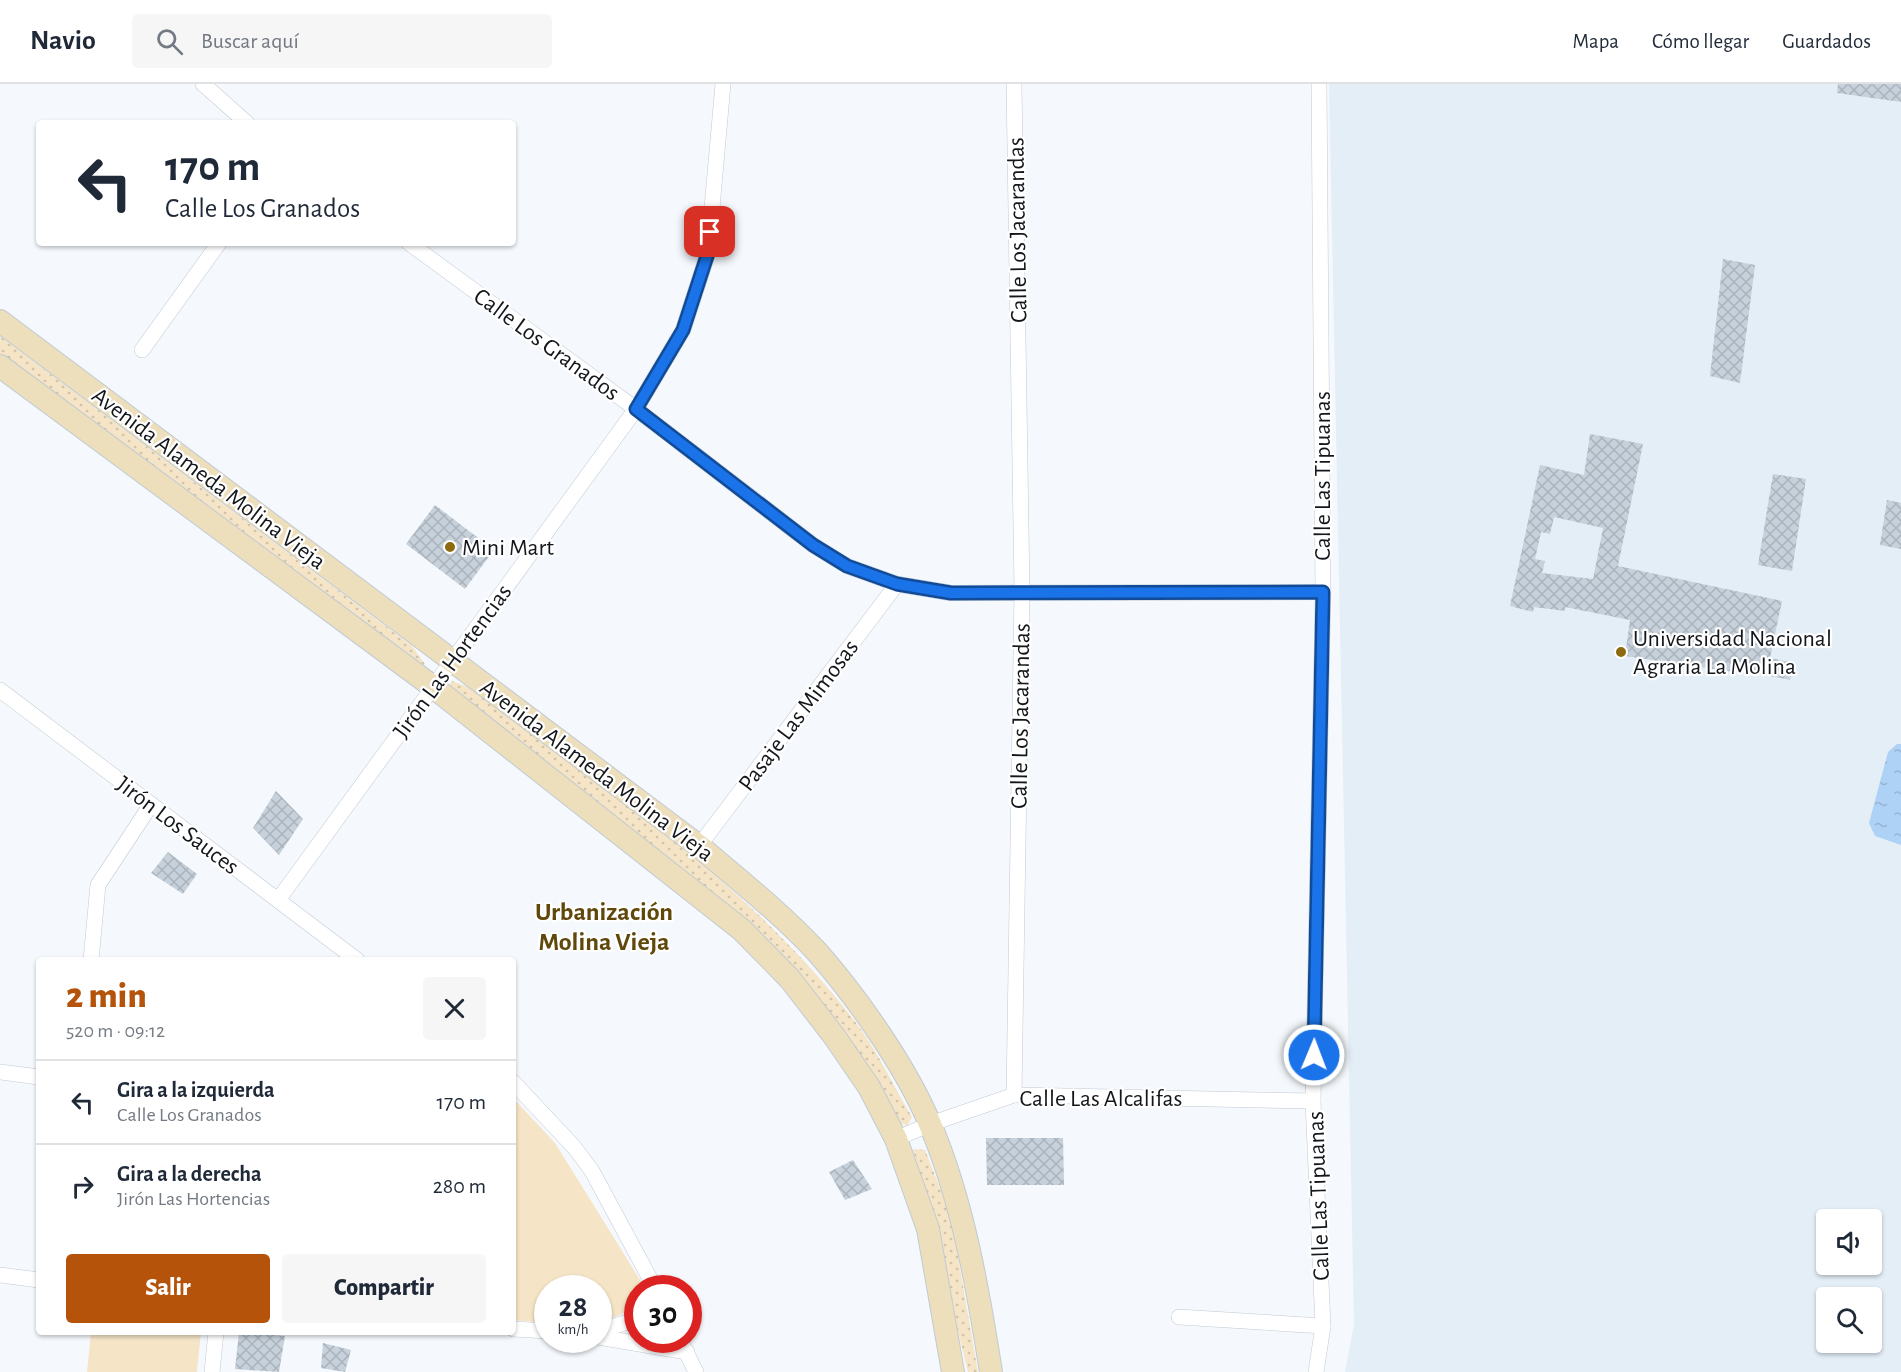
<!DOCTYPE html>
<html lang="es">
<meta charset="utf-8">
<style>
body{margin:0;font-family:"Alegreya Sans",sans-serif;background:#f6f6f7;color:#1f2937;height:100vh;display:flex;flex-direction:column;font-size:22px;white-space:nowrap}
*{box-sizing:border-box;margin:0}
p{font-size:20px;color:#747a83}
.icon{flex:none;width:33px;height:33px;fill:none;stroke:currentColor;stroke-width:2;stroke-linecap:round;stroke-linejoin:round}
.map{position:relative;flex:1;overflow:hidden}
.side{position:absolute;left:36px;top:873px;width:480px;height:378px;display:flex;flex-direction:column;background:#fff;border-radius:6px;box-shadow:0 2px 4px #0004}
.side>*{flex:none}
.guide{position:absolute;left:36px;top:36px;width:480px;height:126px;border-radius:6px;box-shadow:0 2px 4px #0004;background:#fff;color:#1f2937;overflow:hidden}
.buttons{position:absolute;left:1816px;top:1125px;display:grid;gap:12px}
.buttons a{display:grid;place-items:center;width:66px;height:66px;border-radius:6px;background:#fff;box-shadow:0 2px 4px #0004;font-size:30px}
.speed{position:absolute;left:534px;top:1191px;display:flex;gap:12px;font-size:30px;font-weight:700;text-align:center}
.speed>*{display:grid;place-content:center;width:78px;height:78px;border-radius:50%;background:#fff;box-shadow:0 2px 4px #0004;line-height:1}
.speed small{font-size:15px;font-weight:400}
.speed .limit{border:9px solid #d22;background:#fff;color:#111}
.pin{position:absolute;display:grid;place-items:center;width:51px;height:51px;color:#fff;margin:-26px;border-radius:12px;box-shadow:0 3px 9px #0006}
.me{position:absolute;width:66px;margin:-33px;rotate:1deg;stroke-linejoin:round;filter:drop-shadow(0 0 4px #0008)}
.turn{display:flex;align-items:center;gap:21px;height:126px;padding:0 30px;font-size:27px}
.turn .icon{width:78px;height:78px;stroke-width:2.5}
.turn b{display:block;font-size:42px;line-height:51px}
.round{display:grid;place-items:center;flex:none;width:63px;height:63px;border-radius:6px;background:#f6f6f7}
.overview{display:flex;align-items:center;justify-content:space-between;height:102px;padding:0 30px}
h1{font-size:36px;font-weight:800;line-height:45px;color:#b45309}
.button{display:flex;gap:12px;margin-top:auto;padding:12px 30px}
.button a{flex:1;height:69px;border-radius:6px;background:#b45309;color:#fff;font-size:24px;font-weight:800;line-height:69px;text-align:center}
.button a+a{background:#f6f6f7;color:#1f2937}
ul{padding:0;list-style:none}
li{display:flex;align-items:center;gap:18px;height:84px;padding:0 30px;border-top:2px solid #e0e1e3}
li div{flex:1}
li b{display:block;font-size:22px}
li em{font-style:normal}
header{display:flex;align-items:center;gap:36px;box-sizing:border-box;height:84px;padding:0 30px;background:#fff;border-bottom:2px solid #e0e1e3}
header strong{font-size:28px}
nav{display:flex;gap:33px;margin-inline-start:auto;font-size:21px}
.search{width:420px;height:54px;background:#f6f6f7;display:flex;align-items:center;gap:15px;box-sizing:border-box;padding:0 21px;border-radius:6px;color:#747a83;font-size:22px}
.map>svg:first-child{display:block}
.built{fill:#e4eef7;fill-rule:evenodd}
.grass{fill:url(#grass-dots)}
.park{fill:#f5e5c6}
.water{fill:url(#water-ripples)}
.building{fill:url(#building-cross-hatch);fill-rule:evenodd}
.lines{fill:none;stroke-linecap:round;stroke-linejoin:round}
.street-casing{stroke:#c0cad4;stroke-width:16}
.secondary-casing{stroke:#c0cad4;stroke-width:24}
.street{stroke:#fff;stroke-width:15}
.secondary{stroke:#eddfbb;stroke-width:22}
.route-casing{stroke:#114b97;stroke-width:15}
.route{stroke:#1a73e8;stroke-width:10}
.poi-dot{fill:#8e6a0e;stroke:#fff;stroke-width:2}
.labels{text-anchor:middle;stroke-width:4.5;stroke-linejoin:round;paint-order:stroke}
.street-label{font-size:24px;fill:#13161a;stroke:#fff}
.poi-label{font-size:24px;fill:#13161a;stroke:#fff;text-anchor:start}
.neighbourhood-label{font-size:26px;font-weight:bold;fill:#60470a;stroke:#fff}
</style>
<header>
<strong>Navio</strong>
<div class="search"><svg class="icon" aria-label="search" viewBox="0 0 24 24"><circle cx="10" cy="10" r="6"/><path d="M15 15l6 6"/></svg>Buscar aquí</div>
<nav><a>Mapa</a><a>Cómo llegar</a><a>Guardados</a></nav>
</header>
<div class="map">
<svg width="1901" height="1288" viewBox="0 0 1901 1288">
<defs>
<pattern id="grass-dots" width="8" height="8" patternUnits="userSpaceOnUse" patternTransform="scale(1.5)"><rect width="8" height="8" fill="#f5e5c6"/><path d="M2 2h.1M6 6h.1" fill="none" stroke="#d1c4aa" stroke-width="1.8" stroke-linecap="round"/></pattern>
<pattern id="water-ripples" width="26" height="14" patternUnits="userSpaceOnUse" patternTransform="scale(1.5)"><rect width="26" height="14" fill="#aed1f6"/><path d="M2 4q2-2 4 0t4 0M15 11q2-2 4 0t4 0" fill="none" stroke="#95b3d2"/></pattern>
<pattern id="building-cross-hatch" width="8" height="8" patternUnits="userSpaceOnUse" patternTransform="scale(1.5)"><rect width="8" height="8" fill="#c7d1db"/><path d="M0 0l8 8M0 8l8-8" fill="none" stroke="#aab3bb"/></pattern>
</defs>
<rect width="100%" height="100%" fill="#f5f9fd"/>
<path class="built" d="M1329 0H1901V1288H1345L1354 1240ZM1827 1136H1872V1180H1827ZM1827 1214H1872V1258H1827Z"/>
<g class="grass">
<polygon points="0,252 412,562 425,580 421,583 0,273"/>
<path d="M452 597 471 604C606 704 750 801 854 936 877 965 893 1002 912 1033L907 1042 899 1039 837 940 447 604Z"/>
<polygon points="913,1065 925,1066 951,1132 978,1288 968,1288"/>
</g>
<g class="park">
<path d="M513 1014 555 1059 642 1199C631 1224 630 1231 599 1237L598 1204H548L547 1239 513 1236Z"/>
<polygon points="91,1248 201,1248 197,1288 87,1288"/>
</g>
<polygon class="water" points="1897,660 1901,660 1901,761 1875,752 1869,739 1888,668"/>
<g class="building">
<polygon points="1838,0 1901,0 1901,18 1837,9"/>
<polygon points="1723,175 1755,181 1740,299 1710,292"/>
<path d="M1590 350 1643 360 1618 482 1782 517 1770 574 1794 579 1790 596 1735 585 1734 588 1625 572 1630 536 1565 523V527L1534 523 1533 528 1510 522 1540 381 1584 391ZM1554 433 1603 444 1593 495 1542 489 1545 477 1535 475 1541 448 1550 450Z"/>
<polygon points="1773,390 1806,395 1792,487 1758,481"/>
<polygon points="1887,416 1901,419 1901,465 1880,461"/>
<polygon points="435,421 494,466 465,505 406,460"/>
<polygon points="276,707 303,735 279,771 253,744"/>
<polygon points="168,768 197,790 183,810 151,789"/>
<polygon points="986,1054 1063,1054 1064,1101 987,1101"/>
<polygon points="853,1076 872,1105 845,1116 829,1088"/>
<polygon points="239,1248 285,1252 279,1288 235,1285"/>
<polygon points="323,1259 351,1266 345,1288 321,1284"/>
</g>
<g class="lines">
<defs>
<g id="street">
<polyline points="203,0 247,39"/>
<polyline points="409,159 636,325 813,461 847,482 897,500 951,509 1323,508"/>
<polyline points="142,266 219,159"/>
<polyline points="0,606 357,876"/>
<polyline points="699,762 897,500"/>
<polyline points="278,816 636,325 683,246 708,169 723,0"/>
<polyline points="91,876 98,801 150,722"/>
<polyline points="0,988 39,993"/>
<polyline points="513,998 574,1063 592,1087 655,1204"/>
<polyline points="1014,1011 1022,507 1014,0"/>
<polyline points="896,1055 930,1040 1014,1011 1313,1017"/>
<polyline points="0,1191 39,1196"/>
<polyline points="1179,1233 1323,1242"/>
<polyline points="513,1245 548,1247"/>
<polyline points="598,1247 638,1235"/>
<polyline points="598,1253 687,1268"/>
<polyline points="680,1256 696,1288"/>
<polyline points="212,1288 216,1248"/>
<polyline points="1316,1288 1323,1242 1313,1017 1323,508 1319,0"/>
</g>
<g id="secondary">
<path d="M0 237 699 762C739 796 782 830 818 869 859 916 906 983 930 1040 963 1118 978 1205 991 1288"/>
<polyline points="0,282 432,602 742,846 790,895 834,952 869,1003 896,1055 928,1145 953,1288"/>
</g>
</defs>
<use href="#street" class="street-casing"/>
<use href="#secondary" class="secondary-casing"/>
<use href="#street" class="street"/>
<use href="#secondary" class="secondary"/>
</g>
<g class="lines">
<defs>
<polyline id="route" points="710,148 708,169 683,246 636,325 813,461 847,482 897,500 951,509 1323,508 1314,971"/>
</defs>
<use href="#route" class="route-casing"/>
<use href="#route" class="route"/>
</g>
<g class="poi-dot">
<circle cx="450" cy="463" r="6"/>
<circle cx="1621" cy="568" r="6"/>
</g>
<g class="labels">
<g class="street-label">
<text transform="translate(1017 146) rotate(-91)" y="8">Calle Los Jacarandas</text>
<text transform="translate(547 260) rotate(36)" y="8">Calle Los Granados</text>
<text transform="translate(1322 392) rotate(-90)" y="8">Calle Las Tipuanas</text>
<text transform="translate(209 394) rotate(37)" y="8">Avenida Alameda Molina Vieja</text>
<text transform="translate(452 577) rotate(-54)" y="8">Jirón Las Hortencias</text>
<text transform="translate(798 631) rotate(-53)" y="8">Pasaje Las Mimosas</text>
<text transform="translate(1020 632) rotate(-89)" y="8">Calle Los Jacarandas</text>
<text transform="translate(597 686) rotate(37)" y="8">Avenida Alameda Molina Vieja</text>
<text transform="translate(178 741) rotate(37)" y="8">Jirón Los Sauces</text>
<text x="1101" y="1022">Calle Las Alcalifas</text>
<text transform="translate(1318 1112) rotate(-92)" y="8">Calle Las Tipuanas</text>
</g>
<g class="poi-label">
<text x="462" y="471">Mini Mart</text>
<text x="1633" y="562">Universidad Nacional<tspan x="1633" dy="28">Agraria La Molina</tspan></text>
</g>
<g class="neighbourhood-label">
<text x="604" y="836">Urbanización<tspan x="604" dy="30">Molina Vieja</tspan></text>
</g>
</g>
</svg>
<div class="buttons">
<a><svg class="icon" aria-label="sound" viewBox="0 0 24 24"><path d="M4 9h4l5-4v14l-5-4H4zM17 9q2 3 0 6"/></svg></a>
<a><svg class="icon" aria-label="search" viewBox="0 0 24 24"><circle cx="10" cy="10" r="6"/><path d="M15 15l6 6"/></svg></a>
</div>
<div class="speed"><div>28<small>km/h</small></div><div class="limit">30</div></div>
<div class="pin" style="left:710px;top:148px;background:#d93025"><svg class="icon" aria-label="arrive" viewBox="0 0 24 24"><path d="M6 21V4h12l-3 4 3 4H6"/></svg></div>
<svg class="me" style="left:1314px;top:971px" viewBox="-20 -20 40 40"><circle r="17" fill="#1a73e8" stroke="#fff" stroke-width="3"/><path d="M0-11L8 9 0 5-8 9z" fill="#fff"/></svg>
<div class="guide">
<div class="turn"><svg class="icon" aria-label="left" viewBox="0 0 24 24"><path d="M17 20v-9H6M10 6l-5 5 5 5"/></svg><div><b>170 m</b>Calle Los Granados</div></div>
</div>
<section class="side">
<div class="overview"><div><h1>2 min</h1><p>520 m · 09:12</p></div><a class="round"><svg class="icon" aria-label="close" viewBox="0 0 24 24"><path d="M6 6l12 12M18 6L6 18"/></svg></a></div>
<ul>
<li><svg class="icon" aria-label="left" viewBox="0 0 24 24"><path d="M17 20v-9H6M10 6l-5 5 5 5"/></svg><div><b>Gira a la izquierda</b><p>Calle Los Granados</p></div><em>170 m</em></li>
<li><svg class="icon" aria-label="right" viewBox="0 0 24 24"><path d="M7 20v-9h11M14 6l5 5-5 5"/></svg><div><b>Gira a la derecha</b><p>Jirón Las Hortencias</p></div><em>280 m</em></li>
</ul>
<div class="button"><a>Salir</a><a>Compartir</a></div>
</section>
</div>
